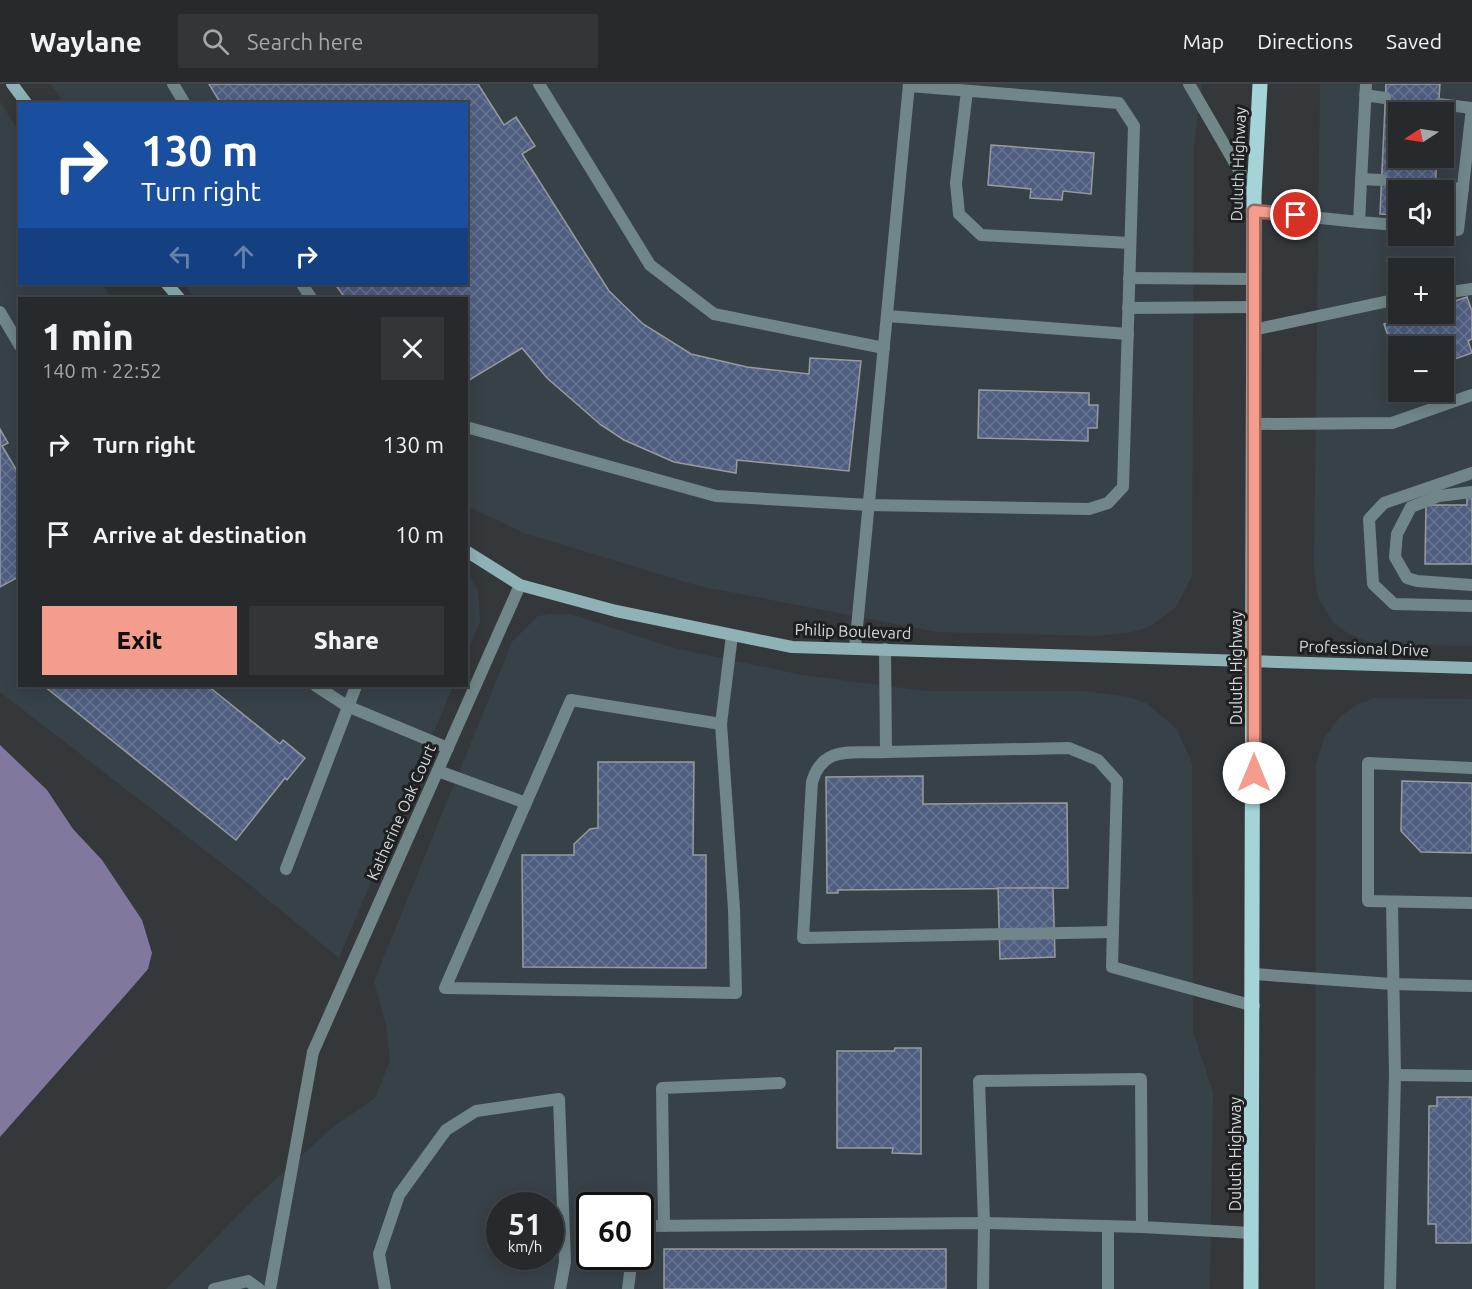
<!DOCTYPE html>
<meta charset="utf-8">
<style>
body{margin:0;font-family:Ubuntu,sans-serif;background:#333638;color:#f1f3f6;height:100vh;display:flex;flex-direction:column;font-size:22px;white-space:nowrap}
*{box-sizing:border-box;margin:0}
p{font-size:20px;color:#a4a7a9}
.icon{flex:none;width:33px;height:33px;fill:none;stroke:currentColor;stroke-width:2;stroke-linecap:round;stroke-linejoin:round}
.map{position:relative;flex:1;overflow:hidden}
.side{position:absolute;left:18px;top:213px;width:450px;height:390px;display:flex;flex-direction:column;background:#272a2c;border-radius:0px;box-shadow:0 3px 15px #0003,0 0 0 2px #434648}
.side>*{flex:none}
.hud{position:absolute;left:18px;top:18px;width:450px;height:183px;border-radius:0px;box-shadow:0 3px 15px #0003,0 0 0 2px #434648;background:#1a4fa0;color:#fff;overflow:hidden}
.needle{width:39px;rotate:258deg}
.fabs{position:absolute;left:1388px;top:18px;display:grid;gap:12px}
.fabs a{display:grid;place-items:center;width:66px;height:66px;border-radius:0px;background:#272a2c;box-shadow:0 3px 15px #0003,0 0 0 2px #434648;font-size:30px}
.speed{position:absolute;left:486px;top:1108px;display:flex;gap:12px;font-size:30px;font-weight:700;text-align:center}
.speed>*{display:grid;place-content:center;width:78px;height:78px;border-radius:50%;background:#272a2c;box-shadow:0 3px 15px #0003,0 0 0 2px #434648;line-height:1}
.speed small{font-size:15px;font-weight:400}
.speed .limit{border:3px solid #111;border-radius:9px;background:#fff;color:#111}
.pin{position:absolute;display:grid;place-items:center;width:51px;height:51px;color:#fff;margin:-26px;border:3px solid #fff;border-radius:50%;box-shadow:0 2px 6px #0007}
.me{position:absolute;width:66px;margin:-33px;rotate:0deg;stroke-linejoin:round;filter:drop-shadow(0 0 4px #0008)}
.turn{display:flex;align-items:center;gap:21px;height:126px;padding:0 24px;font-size:27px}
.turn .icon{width:78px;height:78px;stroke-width:2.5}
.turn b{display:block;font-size:42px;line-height:51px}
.lanes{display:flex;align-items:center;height:57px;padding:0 24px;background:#0003;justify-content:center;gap:30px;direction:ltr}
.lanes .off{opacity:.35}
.round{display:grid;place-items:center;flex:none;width:63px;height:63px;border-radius:0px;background:#333638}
.overview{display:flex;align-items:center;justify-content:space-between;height:102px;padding:0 24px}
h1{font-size:36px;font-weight:800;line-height:45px}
.action{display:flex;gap:12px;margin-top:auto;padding:12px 24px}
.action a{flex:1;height:69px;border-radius:0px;background:#f59d8d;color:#111;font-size:24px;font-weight:800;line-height:69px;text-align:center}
.action a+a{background:#333638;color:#f1f3f6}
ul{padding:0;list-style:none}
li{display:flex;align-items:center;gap:18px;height:90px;padding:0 24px}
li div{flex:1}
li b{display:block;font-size:22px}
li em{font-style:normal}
header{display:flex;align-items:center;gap:36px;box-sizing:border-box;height:84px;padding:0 30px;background:#272a2c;border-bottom:2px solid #434648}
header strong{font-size:28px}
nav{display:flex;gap:33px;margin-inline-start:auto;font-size:21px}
.search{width:420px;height:54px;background:#333638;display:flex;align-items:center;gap:15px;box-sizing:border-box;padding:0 21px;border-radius:0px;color:#a4a7a9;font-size:22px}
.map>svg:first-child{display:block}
.built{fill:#374248;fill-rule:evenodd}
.water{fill:#82789d}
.building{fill:url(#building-cross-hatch);stroke:#989a9f;stroke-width:1.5}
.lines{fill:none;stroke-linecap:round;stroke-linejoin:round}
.lane{stroke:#708688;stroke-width:12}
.street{stroke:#708688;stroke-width:12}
.secondary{stroke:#8eb2b5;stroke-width:12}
.primary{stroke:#a5d4d8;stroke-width:15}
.route-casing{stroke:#9f665c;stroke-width:15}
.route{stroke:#f59d8d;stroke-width:10}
.labels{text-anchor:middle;stroke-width:6;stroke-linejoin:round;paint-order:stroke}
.street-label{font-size:16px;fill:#d6d9db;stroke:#1d1f20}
</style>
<header>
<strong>Waylane</strong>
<div class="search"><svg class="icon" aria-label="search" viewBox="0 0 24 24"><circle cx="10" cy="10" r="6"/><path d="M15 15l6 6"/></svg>Search here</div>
<nav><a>Map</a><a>Directions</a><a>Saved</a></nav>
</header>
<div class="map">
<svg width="1472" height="1205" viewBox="0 0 1472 1205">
<defs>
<pattern id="building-cross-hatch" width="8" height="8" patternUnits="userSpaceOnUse" patternTransform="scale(1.5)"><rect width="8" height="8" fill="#4f5e80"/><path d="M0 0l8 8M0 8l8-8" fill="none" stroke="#687491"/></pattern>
</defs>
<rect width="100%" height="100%" fill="#34383b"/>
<g class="built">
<polygon points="51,0 1202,0 1194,61 1192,492 1176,523 1149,543 1128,549 1097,552 937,548 699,502 524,449 467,422 466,214 194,214 184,200 466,200 466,20 64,20"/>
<path d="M1320 0H1472V562L1376 561 1349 550 1334 539 1318 514 1314 484ZM1398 28H1443V74H1398ZM1398 106H1443V152H1398ZM1398 184H1443V230H1398ZM1398 262H1443V308H1398Z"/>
<polygon points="0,17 19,48 20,200 101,200 112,214 20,214 20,602 453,602 339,874 245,797 0,608"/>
<polygon points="467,487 478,507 480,537 467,568"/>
<path d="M551 530H570L674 564 802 591 926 607H1082L1129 613 1146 619 1176 644 1192 679 1193 948 1213 1008 1210 1205H166L254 1115 333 1043 375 1014 390 977 386 941 374 897 512 558 538 532ZM500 1122H550V1173H500ZM590 1122H640V1173H590Z"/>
<polygon points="1375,614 1472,615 1472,1205 1315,1205 1316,680 1324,654 1340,633 1356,621"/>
</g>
<polygon class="water" points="0,661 47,706 73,745 102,776 142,836 152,869 148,885 129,907 0,1053"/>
<g class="building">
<polygon points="209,0 478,0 504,41 516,33 535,62 522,70 609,207 643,240 691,270 747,283 809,290 810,274 861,277 849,387 737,376 736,389 674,378 624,356 601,341 547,294 522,264 466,298 466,214 345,214 335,200 466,200 466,20 221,20"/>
<polygon points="1386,0 1440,0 1438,28 1398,28 1398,74 1437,74 1435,106 1398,106 1398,131 1380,130"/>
<polygon points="991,61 1094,69 1091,110 1063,107 1062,116 1030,114 1031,105 988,101"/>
<polygon points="1467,213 1472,227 1472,255 1468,257 1472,269 1443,279 1443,262 1398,262 1398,281 1384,240 1414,230 1443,230 1443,221"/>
<polygon points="979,306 1089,309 1089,321 1098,321 1097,344 1088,344 1088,357 978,354"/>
<polygon points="0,345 8,359 2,362 20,392 20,492 0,503"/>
<polygon points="1467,413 1472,413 1472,480 1425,480 1426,421 1467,421"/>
<polygon points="44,602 208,602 280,660 283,656 305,674 287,696 285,694 236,756"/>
<polygon points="598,678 694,678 693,771 706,771 706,884 523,883 522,771 574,771 574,760 590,745 598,744"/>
<polygon points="923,692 923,720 1067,719 1068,804 838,806 838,809 827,809 826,693"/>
<polygon points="1402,697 1472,699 1472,769 1421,768 1401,747"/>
<polygon points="998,804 1053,804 1055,873 1000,875"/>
<polygon points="895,964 921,964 921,1070 892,1069 893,1064 837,1064 837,967 894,967"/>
<polygon points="1437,1013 1472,1013 1472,1159 1436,1159 1436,1140 1428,1140 1429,1022 1437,1022"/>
<rect x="664" y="1165" width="282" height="40"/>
</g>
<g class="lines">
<g class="lane">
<polyline points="173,0 185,20"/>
<polyline points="539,0 650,181 714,230 884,264"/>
<polyline points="1189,0 1254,112"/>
<polyline points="967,7 956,99 959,130 981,151 1130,159"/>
<polyline points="1365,11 1385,14"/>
<polyline points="1439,20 1472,24"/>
<polyline points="1361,95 1382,96"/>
<polyline points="1435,103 1463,105"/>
<polyline points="1254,127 1359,138 1366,0"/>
<polyline points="1359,138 1398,141"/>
<polyline points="1443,145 1458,146 1472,24"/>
<polyline points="1129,194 1254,195"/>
<polyline points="302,200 311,214"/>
<polyline points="1443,209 1472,205"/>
<polyline points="1128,224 1254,223"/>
<polyline points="0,228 20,262"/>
<polyline points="887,232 1128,250"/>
<polyline points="1253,246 1398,215"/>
<polyline points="1254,340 1392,339 1472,311"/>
<polyline points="466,343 716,412 869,421 1089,425 1108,419 1123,403 1134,42 1119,19 909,2"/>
<polyline points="1472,389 1384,419 1369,435 1373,500 1394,520 1472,522"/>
<polyline points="1472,408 1439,412 1411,423 1397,450 1395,473 1407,494 1417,497 1472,501"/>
<polyline points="855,564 909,0"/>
<polyline points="885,565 886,668 1069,664 1098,676 1117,697 1112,883 1254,922"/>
<polyline points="316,602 347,622 448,664"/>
<polyline points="721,640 571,616 445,904 736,909 734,825 721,640 732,551"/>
<path d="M886 668C853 670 823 660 812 698L803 854 1113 848"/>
<polyline points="1472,684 1368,679 1368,817 1472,819"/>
<polyline points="438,687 526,719"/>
<polyline points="286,785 356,602"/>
<polyline points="1254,890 1392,900 1472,902"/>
<polyline points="1395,991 1472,992"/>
<polyline points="640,1142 984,1139 983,1205"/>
<polyline points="664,1142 662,1004 780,999"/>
<polyline points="1142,1143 984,1139 979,997 1141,995 1142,1143 1252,1149"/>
<polyline points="214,1205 248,1197 259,1205"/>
<polyline points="270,1205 313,968"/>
<polyline points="385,1205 379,1170 399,1111 446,1046 476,1027 559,1015 565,1178 560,1205"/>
<polyline points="628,1205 632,1173"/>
<polyline points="1108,1205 1108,1142"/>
<polyline points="1390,1205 1395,991 1392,818"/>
</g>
<polyline class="street" points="313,968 520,501"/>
<g class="secondary">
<polyline points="12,0 27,20"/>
<polyline points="167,200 179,214"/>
<polyline points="466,467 520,501 616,527 792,563 1472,584"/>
</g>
<polyline class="primary" points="1251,1205 1254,112 1260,0"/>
</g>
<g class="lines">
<defs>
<polyline id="route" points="1254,689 1254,127 1296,131"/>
</defs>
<use href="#route" class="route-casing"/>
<use href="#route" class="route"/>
</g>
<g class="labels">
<g class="street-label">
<text transform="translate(1238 80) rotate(-88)" y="6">Duluth Highway</text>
<text transform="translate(853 547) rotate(2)" y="6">Philip Boulevard</text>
<text transform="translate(1364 564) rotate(2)" y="6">Professional Drive</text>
<text transform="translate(1236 584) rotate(-90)" y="6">Duluth Highway</text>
<text transform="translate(401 728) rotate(-66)" y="6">Katherine Oak Court</text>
<text transform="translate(1235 1070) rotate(-90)" y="6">Duluth Highway</text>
</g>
</g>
</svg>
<div class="fabs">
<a><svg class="needle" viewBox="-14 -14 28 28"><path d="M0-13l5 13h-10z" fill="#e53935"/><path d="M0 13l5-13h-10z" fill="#a4a7a9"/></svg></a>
<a><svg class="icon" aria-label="sound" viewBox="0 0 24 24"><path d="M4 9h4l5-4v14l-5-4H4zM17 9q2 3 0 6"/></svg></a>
<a>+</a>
<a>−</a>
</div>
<div class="speed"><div>51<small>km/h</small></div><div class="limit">60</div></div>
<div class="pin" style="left:1296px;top:131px;background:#d93025"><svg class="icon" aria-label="arrive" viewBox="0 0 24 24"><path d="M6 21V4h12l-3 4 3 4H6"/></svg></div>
<svg class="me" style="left:1254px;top:689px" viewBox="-20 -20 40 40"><circle r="19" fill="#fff"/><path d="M0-13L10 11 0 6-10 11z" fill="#f59d8d"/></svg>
<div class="hud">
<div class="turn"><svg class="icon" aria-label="right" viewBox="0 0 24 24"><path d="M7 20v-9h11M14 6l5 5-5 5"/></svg><div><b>130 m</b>Turn right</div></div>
<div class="lanes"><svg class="icon off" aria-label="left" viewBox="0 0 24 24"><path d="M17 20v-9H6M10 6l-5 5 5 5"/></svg><svg class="icon off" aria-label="ahead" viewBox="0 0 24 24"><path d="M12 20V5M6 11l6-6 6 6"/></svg><svg class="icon" aria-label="right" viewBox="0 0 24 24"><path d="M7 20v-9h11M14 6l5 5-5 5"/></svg></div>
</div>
<section class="side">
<div class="overview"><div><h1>1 min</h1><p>140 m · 22:52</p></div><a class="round"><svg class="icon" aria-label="close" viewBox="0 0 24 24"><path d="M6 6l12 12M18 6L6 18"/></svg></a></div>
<ul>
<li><svg class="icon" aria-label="right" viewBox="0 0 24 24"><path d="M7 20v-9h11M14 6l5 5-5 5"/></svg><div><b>Turn right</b></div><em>130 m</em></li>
<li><svg class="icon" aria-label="arrive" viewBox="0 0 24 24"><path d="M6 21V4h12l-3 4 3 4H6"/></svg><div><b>Arrive at destination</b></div><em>10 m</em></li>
</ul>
<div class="action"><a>Exit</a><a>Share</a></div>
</section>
</div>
